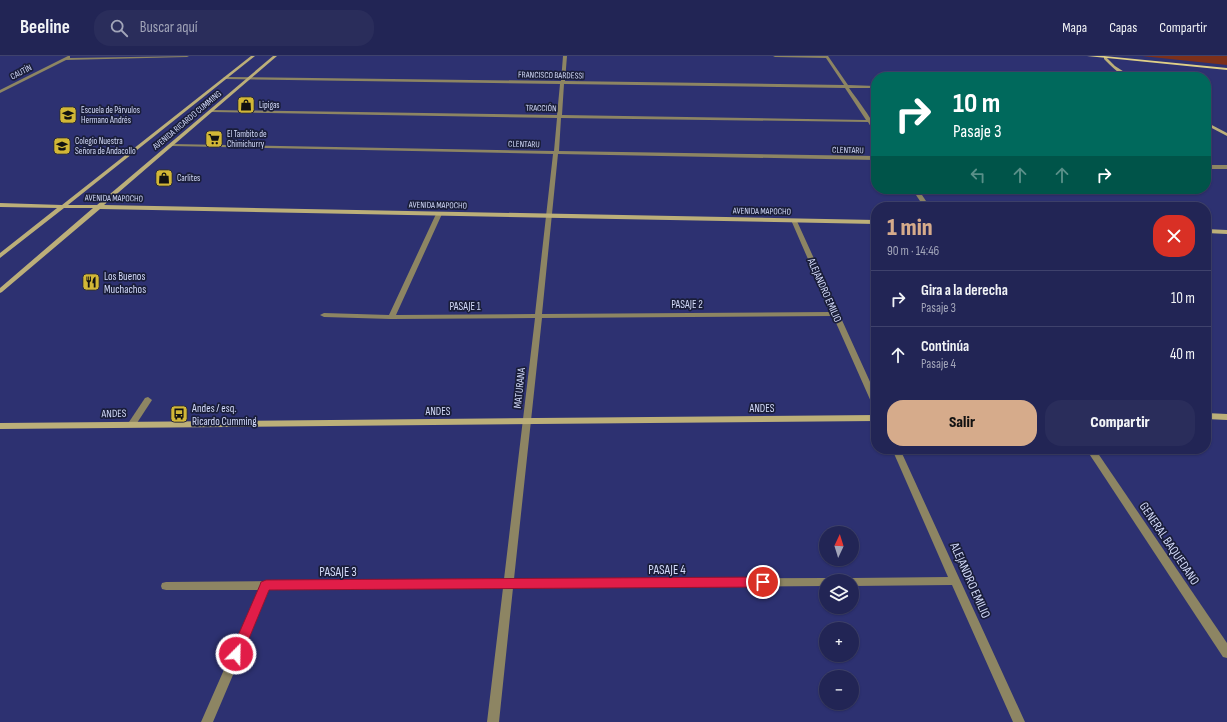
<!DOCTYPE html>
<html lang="es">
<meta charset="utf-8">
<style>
body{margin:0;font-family:"Sofia Sans Condensed",sans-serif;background:#2a2d5b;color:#f1f3f6;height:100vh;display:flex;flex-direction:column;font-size:15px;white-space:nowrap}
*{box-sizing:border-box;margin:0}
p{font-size:13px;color:#a2a5b9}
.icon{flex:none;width:22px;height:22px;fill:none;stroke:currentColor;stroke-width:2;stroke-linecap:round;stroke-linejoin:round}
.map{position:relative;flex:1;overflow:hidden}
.panel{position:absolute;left:871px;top:146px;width:340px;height:252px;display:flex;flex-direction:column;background:#222555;border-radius:16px;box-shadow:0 1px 3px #0004,0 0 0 1px #3f426c}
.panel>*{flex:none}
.hud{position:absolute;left:871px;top:16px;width:340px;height:122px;border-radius:16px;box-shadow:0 1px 3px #0004,0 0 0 1px #3f426c;background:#00695c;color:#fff;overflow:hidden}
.needle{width:26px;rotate:4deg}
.tools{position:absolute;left:819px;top:470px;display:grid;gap:8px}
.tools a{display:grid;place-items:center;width:40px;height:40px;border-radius:50%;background:#222555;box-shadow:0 1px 3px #0004,0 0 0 1px #3f426c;font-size:20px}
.pin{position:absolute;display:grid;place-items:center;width:34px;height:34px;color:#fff;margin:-17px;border:2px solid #fff;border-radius:50%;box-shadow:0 1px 4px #0007}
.me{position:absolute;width:44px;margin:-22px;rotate:23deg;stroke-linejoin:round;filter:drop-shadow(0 0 3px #0008)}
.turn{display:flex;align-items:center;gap:14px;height:84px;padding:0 16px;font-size:18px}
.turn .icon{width:52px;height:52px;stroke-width:2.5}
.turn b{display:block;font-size:28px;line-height:34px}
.lanes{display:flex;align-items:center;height:38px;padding:0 16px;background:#0003;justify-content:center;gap:20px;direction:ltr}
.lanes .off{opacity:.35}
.round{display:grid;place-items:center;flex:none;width:42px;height:42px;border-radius:16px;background:#2a2d5b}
.overview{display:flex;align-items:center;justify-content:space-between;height:68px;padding:0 16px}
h1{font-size:24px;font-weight:800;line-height:30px;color:#d6ab8b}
.button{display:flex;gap:8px;margin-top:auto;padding:8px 16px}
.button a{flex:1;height:46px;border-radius:16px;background:#d6ab8b;color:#111;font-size:16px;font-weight:800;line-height:46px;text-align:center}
.button a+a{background:#2a2d5b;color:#f1f3f6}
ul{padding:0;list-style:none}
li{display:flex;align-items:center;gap:12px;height:56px;padding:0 16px;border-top:1px solid #3f426c}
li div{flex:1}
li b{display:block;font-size:15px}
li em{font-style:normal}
header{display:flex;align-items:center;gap:24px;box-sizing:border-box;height:56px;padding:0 20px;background:#222555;border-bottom:1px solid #3f426c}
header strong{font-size:19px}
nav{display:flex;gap:22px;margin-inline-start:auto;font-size:14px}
.search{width:280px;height:36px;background:#2a2d5b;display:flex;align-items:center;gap:10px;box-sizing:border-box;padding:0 14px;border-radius:16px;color:#a2a5b9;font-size:15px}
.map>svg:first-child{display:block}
.green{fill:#7d301a}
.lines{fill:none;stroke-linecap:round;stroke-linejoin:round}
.lane{fill:#8d8563;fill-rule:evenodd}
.street{fill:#8d8563;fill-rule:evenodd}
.secondary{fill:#bcaf79;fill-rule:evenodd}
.primary{fill:#e0d088;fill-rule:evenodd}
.route{fill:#e11d48;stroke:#92132f}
.labels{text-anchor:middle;stroke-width:3.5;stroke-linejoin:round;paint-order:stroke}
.far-street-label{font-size:9px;fill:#d3daf9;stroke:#1a1e3a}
.far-poi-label{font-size:9px;fill:#d3daf9;stroke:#1a1e3a;text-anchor:start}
.poi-label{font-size:11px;fill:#d3daf9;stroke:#1a1e3a;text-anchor:start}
.street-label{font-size:11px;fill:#d3daf9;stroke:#1a1e3a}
.near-street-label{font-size:13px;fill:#d3daf9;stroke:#1a1e3a}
</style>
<header>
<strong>Beeline</strong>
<div class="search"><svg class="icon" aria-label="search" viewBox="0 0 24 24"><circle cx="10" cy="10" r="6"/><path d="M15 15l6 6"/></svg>Buscar aquí</div>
<nav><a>Mapa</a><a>Capas</a><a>Compartir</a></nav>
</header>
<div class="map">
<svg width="1227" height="666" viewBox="0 0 1227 666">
<rect width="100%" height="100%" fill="#2d3171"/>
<polygon class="green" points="1142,0 1227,0 1227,9"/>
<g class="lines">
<polygon class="lane" points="148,341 152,344 135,370 129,370 128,368 129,366 145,342"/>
<g class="street">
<polygon points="68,0 70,0 70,2 189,0 187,1 66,4 0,37 0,34"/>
<path d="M563 0H567L565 25 844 29 826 2 775 1 773 0H828L848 29 876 30V32H849C856 42 876 67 876 76H874L868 66 561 62 559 95 876 100V104L558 98 542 258 831 256 791 164 796 163 876 339V351L872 348 833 260 542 262 514 523 826 522 830 523 831 525H826V530L513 532 499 666H487L503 532 269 534 213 666H201L259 534H166L162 533 161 530 162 527 166 526 504 523 535 262 391 263 324 261 320 259 324 257 389 259 436 158 439 156 442 158 396 259 535 258 553 98 171 90 169 89 171 88 554 95 557 62 212 56 210 55 212 54 557 59 560 28 225 23 223 22 225 21 561 25ZM564 28 845 32 866 64 562 59Z"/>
<rect x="1206" y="109" width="21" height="4"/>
<polygon points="912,133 918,133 930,151 924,151"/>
<polygon points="892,393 900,393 1025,666 1013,666 952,529 852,530 852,525 847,525 848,523 852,522 948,521"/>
<polygon points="1086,393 1095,393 1227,587 1227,602 1223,601"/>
</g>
<g class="secondary">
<polygon points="251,0 255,0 68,149 97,149 273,0 277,0 104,149 876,164 876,168 100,153 2,236 0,237 0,232 93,152 64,152 0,202 0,197 57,152 0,151 0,147 62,149"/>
<path d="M1104 1H1106L1115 10 1132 21C1121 21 1111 10 1104 3Z"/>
<polygon points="1206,66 1227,77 1227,80 1206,69"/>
<polygon points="1206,173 1227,174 1227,178 1206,177"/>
<polygon points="1206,357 1227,358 1227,364 1206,363"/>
<polygon points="876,359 876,365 0,373 0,367"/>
</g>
<polygon class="primary" points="1087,0 1104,0 1227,12 1227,14"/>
</g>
<polygon class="route" points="763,521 767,522 769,526 767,530 763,531 269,534 241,602 236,604 232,602 230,598 260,529 261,526 266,524"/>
<defs>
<symbol id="shop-square" viewBox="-11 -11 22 22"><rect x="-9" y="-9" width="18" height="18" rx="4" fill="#d2b736" stroke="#1a1e3a"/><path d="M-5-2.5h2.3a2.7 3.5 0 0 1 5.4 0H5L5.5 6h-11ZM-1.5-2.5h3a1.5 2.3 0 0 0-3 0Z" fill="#111"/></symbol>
<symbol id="school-square" viewBox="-11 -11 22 22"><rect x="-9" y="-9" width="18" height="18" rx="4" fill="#d2b736" stroke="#1a1e3a"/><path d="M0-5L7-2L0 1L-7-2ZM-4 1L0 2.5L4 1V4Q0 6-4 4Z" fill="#111"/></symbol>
<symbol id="supermarket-square" viewBox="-11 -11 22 22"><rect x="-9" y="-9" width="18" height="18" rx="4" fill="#d2b736" stroke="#1a1e3a"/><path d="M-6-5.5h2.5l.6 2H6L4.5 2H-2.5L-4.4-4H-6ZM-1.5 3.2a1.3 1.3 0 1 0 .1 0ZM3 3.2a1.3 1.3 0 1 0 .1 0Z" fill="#111"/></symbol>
<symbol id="restaurant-square" viewBox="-11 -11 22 22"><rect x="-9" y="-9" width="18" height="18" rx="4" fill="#d2b736" stroke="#1a1e3a"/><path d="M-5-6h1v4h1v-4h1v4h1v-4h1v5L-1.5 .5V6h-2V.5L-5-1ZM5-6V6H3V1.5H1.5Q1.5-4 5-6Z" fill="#111"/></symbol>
<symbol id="bus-square" viewBox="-11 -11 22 22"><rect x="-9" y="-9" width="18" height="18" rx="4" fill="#d2b736" stroke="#1a1e3a"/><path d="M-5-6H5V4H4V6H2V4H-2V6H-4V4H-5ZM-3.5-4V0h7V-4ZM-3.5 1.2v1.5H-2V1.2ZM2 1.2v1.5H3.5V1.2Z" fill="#111"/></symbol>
</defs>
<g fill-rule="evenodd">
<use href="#shop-square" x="236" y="39" width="20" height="20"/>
<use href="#school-square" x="58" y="49" width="20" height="20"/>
<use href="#supermarket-square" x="204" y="73" width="20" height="20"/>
<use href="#school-square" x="52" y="80" width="20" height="20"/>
<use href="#shop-square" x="154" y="112" width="20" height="20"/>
<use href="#restaurant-square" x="81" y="216" width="20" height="20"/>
<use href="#bus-square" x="169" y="348" width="20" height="20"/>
</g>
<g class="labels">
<g class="far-street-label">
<text transform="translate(21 16) rotate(-27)" y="3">CAUTÍN</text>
<text transform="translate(551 19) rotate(1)" y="3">FRANCISCO BARDESSI</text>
<text transform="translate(541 52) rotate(1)" y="3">TRACCIÓN</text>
<text transform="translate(187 64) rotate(-40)" y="3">AVENIDA RICARDO CUMMING</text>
<text transform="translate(524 88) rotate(1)" y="3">CLENTARU</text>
<text transform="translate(848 94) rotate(1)" y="3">CLENTARU</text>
<text transform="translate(114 142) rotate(1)" y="3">AVENIDA MAPOCHO</text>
<text transform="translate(438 149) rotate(1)" y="3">AVENIDA MAPOCHO</text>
<text transform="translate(762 155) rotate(1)" y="3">AVENIDA MAPOCHO</text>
</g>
<g class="far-poi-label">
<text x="259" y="52">Lipigas</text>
<text x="81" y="57">Escuela de Párvulos<tspan x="81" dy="10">Hermano Andrés</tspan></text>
<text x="227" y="81">El Tambito de<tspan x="227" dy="10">Chimichurry</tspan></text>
<text x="75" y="88">Colegio Nuestra<tspan x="75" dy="10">Señora de Andacollo</tspan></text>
<text x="177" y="125">Carlites</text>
</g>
<g class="poi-label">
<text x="104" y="224">Los Buenos<tspan x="104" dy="13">Muchachos</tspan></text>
<text x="192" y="356">Andes / esq.<tspan x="192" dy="13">Ricardo Cumming</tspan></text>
</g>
<g class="street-label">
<text transform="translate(825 234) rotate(66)" y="4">ALEJANDRO EMILIO</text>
<text x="687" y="252">PASAJE 2</text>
<text x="465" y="254">PASAJE 1</text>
<text transform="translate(519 332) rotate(-84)" y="4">MATURANA</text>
<text x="762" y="356">ANDES</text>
<text x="438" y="359">ANDES</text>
<text transform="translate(114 357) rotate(-1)" y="4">ANDES</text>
</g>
<g class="near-street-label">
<text transform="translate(1170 487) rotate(56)" y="5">GENERAL BAQUEDANO</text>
<text x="667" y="518">PASAJE 4</text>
<text x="338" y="520">PASAJE 3</text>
<text transform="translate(971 524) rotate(66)" y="5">ALEJANDRO EMILIO</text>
</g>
</g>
</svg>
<div class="tools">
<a><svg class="needle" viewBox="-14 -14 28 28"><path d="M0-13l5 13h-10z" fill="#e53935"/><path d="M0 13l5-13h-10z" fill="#a2a5b9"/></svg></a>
<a><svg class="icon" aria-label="layers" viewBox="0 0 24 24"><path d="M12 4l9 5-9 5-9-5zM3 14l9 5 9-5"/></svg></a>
<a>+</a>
<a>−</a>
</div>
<div class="pin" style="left:763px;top:526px;background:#d93025"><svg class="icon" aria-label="arrive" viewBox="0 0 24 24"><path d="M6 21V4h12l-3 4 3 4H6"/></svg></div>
<svg class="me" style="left:236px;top:598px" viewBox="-20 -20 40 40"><circle r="17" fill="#e11d48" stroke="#fff" stroke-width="3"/><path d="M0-11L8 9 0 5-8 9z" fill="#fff"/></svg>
<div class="hud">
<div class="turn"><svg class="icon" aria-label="right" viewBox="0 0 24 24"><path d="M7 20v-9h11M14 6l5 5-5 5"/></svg><div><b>10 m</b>Pasaje 3</div></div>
<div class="lanes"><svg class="icon off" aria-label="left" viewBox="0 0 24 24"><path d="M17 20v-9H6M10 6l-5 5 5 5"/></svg><svg class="icon off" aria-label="ahead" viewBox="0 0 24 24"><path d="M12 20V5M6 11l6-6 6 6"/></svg><svg class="icon off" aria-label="ahead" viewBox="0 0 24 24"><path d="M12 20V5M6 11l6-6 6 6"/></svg><svg class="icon" aria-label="right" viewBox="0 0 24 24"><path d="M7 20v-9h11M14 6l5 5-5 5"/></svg></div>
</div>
<section class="panel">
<div class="overview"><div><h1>1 min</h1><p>90 m · 14:46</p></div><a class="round" style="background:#d93025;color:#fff"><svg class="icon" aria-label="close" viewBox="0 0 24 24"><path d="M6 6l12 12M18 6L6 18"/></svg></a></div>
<ul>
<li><svg class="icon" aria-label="right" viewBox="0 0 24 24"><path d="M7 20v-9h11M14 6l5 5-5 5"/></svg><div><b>Gira a la derecha</b><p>Pasaje 3</p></div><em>10 m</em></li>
<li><svg class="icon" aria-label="ahead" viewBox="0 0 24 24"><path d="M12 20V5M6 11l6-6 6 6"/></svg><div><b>Continúa</b><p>Pasaje 4</p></div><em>40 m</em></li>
</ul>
<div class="button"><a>Salir</a><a>Compartir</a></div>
</section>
</div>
